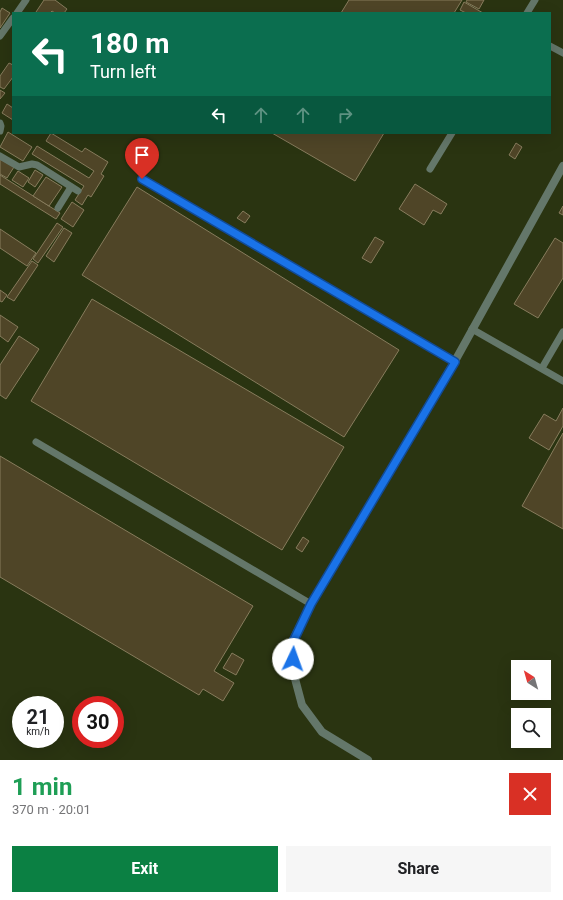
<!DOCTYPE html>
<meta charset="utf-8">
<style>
body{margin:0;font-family:Roboto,sans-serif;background:#f6f6f6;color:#202124;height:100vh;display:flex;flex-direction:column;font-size:15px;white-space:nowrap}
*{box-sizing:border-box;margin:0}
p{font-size:13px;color:#757577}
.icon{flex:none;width:22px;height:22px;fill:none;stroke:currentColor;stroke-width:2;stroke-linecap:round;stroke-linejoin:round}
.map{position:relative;height:760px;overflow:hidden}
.details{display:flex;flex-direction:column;background:#fff;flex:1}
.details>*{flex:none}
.guide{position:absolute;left:12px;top:12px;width:539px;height:122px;border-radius:0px;box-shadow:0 4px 16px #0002;background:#0b6e4f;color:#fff;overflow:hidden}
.needle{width:26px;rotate:323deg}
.fabs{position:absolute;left:511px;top:660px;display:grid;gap:8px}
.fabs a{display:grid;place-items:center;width:40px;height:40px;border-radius:0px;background:#fff;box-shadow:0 4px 16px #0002;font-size:20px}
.speed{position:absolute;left:12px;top:696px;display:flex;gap:8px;font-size:20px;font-weight:700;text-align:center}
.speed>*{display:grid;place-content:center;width:52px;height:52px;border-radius:50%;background:#fff;box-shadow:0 4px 16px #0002;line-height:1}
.speed small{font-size:10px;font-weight:400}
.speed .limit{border:6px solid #d22;background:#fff;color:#111}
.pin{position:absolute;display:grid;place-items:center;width:34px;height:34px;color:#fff;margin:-41px -17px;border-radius:50% 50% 50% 0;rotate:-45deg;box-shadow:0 0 4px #0007}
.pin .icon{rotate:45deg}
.me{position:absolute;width:44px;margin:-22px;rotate:3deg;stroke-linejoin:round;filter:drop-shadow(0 0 3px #0008)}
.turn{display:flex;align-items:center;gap:14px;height:84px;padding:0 12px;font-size:18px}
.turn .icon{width:52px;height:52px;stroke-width:2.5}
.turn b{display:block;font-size:28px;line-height:34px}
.lanes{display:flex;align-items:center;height:38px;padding:0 12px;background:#0003;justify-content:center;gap:20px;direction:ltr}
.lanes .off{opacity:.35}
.round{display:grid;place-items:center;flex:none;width:42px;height:42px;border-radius:0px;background:#f6f6f6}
.headline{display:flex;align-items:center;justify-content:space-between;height:68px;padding:0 12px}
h1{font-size:24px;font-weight:700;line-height:30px;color:#1e9e55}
.primary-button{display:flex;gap:8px;margin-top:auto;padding:8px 12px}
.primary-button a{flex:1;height:46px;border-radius:0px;background:#0b8043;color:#fff;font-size:16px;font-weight:700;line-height:46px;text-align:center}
.primary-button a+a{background:#f6f6f6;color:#202124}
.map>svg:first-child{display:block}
.built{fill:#2a3411;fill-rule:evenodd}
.building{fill:#4f4527;stroke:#877c5d}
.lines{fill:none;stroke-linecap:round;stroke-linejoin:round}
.lane{stroke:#64776a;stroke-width:7}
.street{stroke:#64776a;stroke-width:8}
.route-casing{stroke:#114b97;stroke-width:10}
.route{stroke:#1a73e8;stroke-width:7}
</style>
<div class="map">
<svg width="563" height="760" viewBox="0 0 563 760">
<rect width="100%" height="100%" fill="#232b0f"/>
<path class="built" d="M0 0H563V760H0ZM13 13H550V133H13ZM518 667H544V693H518ZM21 705H55V739H21ZM81 705H115V739H81ZM518 715H544V741H518Z"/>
<g class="building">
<polygon points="44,0 55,0 67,9 64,13 55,13 52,11 50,13 37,13 36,12"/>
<polygon points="349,0 462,0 454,13 341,13"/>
<polygon points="467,0 484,0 479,9 466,2"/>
<polygon points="464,2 483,13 466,13 460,10"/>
<polygon points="2,8 10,13 0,28 0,12"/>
<polygon points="9,63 13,65 13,77 4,89 0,87 0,76"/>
<polygon points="0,90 5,93 0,99"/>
<polygon points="7,104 13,108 13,120 2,113"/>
<polygon points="8,132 32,147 23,161 0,147"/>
<polygon points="51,133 82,152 85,148 108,162 101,174 104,176 91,197 88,195 82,205 75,200 84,186 32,154 37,146 89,178 94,171 46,141"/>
<polygon points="272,133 384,133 355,181"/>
<polygon points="516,143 522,147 515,159 509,155"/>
<polygon points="0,159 14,167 7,178 0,174"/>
<polygon points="35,170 43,175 35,187 28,182"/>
<polygon points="18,171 29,178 23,187 12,180"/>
<polygon points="0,175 60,213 56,219 0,184"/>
<polygon points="46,177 62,187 49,206 33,196"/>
<polygon points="415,184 447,204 441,214 433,210 424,225 399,209"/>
<polygon points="137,187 399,350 344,437 82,275"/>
<polygon points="72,202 84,210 73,227 61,219"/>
<polygon points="563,206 563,215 559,213"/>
<polygon points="243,211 250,216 245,223 237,218"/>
<polygon points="57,223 63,227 38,263 33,259"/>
<polygon points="64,228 72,233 54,262 46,256"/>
<polygon points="0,229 36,253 27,266 0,248"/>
<polygon points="375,237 384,242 371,263 362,258"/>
<polygon points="555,238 563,243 563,278 538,318 514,304"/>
<polygon points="32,261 38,265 14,301 7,297"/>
<polygon points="0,290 7,295 2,302 0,301"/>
<polygon points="92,299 344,447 282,550 31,401"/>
<polygon points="0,315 18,327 8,342 0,336"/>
<polygon points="19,336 39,349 6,399 0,395 0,365"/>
<polygon points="563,408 563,426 549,450 529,438 544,414 556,421"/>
<polygon points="563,433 563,529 522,506"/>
<polygon points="0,456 253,606 214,671 234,683 223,701 203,689 199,695 0,577"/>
<polygon points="303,537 309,541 302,552 296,548"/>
<polygon points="232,653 244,660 236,675 223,668"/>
</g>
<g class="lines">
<g class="lane">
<polyline points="17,13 26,0"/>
<polyline points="527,13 535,0"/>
<polyline points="0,36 13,18"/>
<polyline points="550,46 563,53"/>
<polyline points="0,123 1,126 0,131"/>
<polyline points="0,156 19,167 32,164 37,165 78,191"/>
<polyline points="430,169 452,133"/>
<polyline points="142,179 455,361"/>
<polyline points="58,208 71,187"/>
<polyline points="472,329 563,381"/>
<polyline points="542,368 563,332"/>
<polyline points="36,442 311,604"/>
</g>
<polyline class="street" points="368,760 322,732 302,705 294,675 291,644 311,604 455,361 563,166"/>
</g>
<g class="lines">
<defs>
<polyline id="route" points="142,179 455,362 311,604 292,644 293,659"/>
</defs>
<use href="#route" class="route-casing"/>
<use href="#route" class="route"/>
</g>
</svg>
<div class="fabs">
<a><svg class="needle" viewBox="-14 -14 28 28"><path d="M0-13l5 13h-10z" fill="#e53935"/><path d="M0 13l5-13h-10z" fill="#757577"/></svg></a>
<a><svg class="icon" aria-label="search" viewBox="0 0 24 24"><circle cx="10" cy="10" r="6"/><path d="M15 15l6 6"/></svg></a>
</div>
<div class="speed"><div>21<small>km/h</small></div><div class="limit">30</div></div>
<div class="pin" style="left:142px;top:179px;background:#d93025"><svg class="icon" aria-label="arrive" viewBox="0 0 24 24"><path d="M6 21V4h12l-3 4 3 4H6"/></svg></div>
<svg class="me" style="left:293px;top:659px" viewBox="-20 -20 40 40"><circle r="19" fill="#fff"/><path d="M0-13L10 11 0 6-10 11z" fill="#1a73e8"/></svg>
<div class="guide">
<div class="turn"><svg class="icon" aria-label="left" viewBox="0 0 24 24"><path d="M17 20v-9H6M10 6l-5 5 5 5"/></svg><div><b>180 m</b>Turn left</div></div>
<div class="lanes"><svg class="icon" aria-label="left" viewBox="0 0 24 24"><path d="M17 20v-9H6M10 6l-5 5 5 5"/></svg><svg class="icon off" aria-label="ahead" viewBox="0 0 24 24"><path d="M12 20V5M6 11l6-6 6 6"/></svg><svg class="icon off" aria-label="ahead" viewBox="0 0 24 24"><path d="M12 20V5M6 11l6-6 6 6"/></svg><svg class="icon off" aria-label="right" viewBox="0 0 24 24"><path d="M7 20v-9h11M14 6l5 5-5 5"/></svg></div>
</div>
</div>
<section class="details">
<div class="headline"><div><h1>1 min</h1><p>370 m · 20:01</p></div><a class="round" style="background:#d93025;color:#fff"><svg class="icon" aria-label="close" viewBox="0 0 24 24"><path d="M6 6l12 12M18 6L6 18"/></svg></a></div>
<div class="primary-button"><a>Exit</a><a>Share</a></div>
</section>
